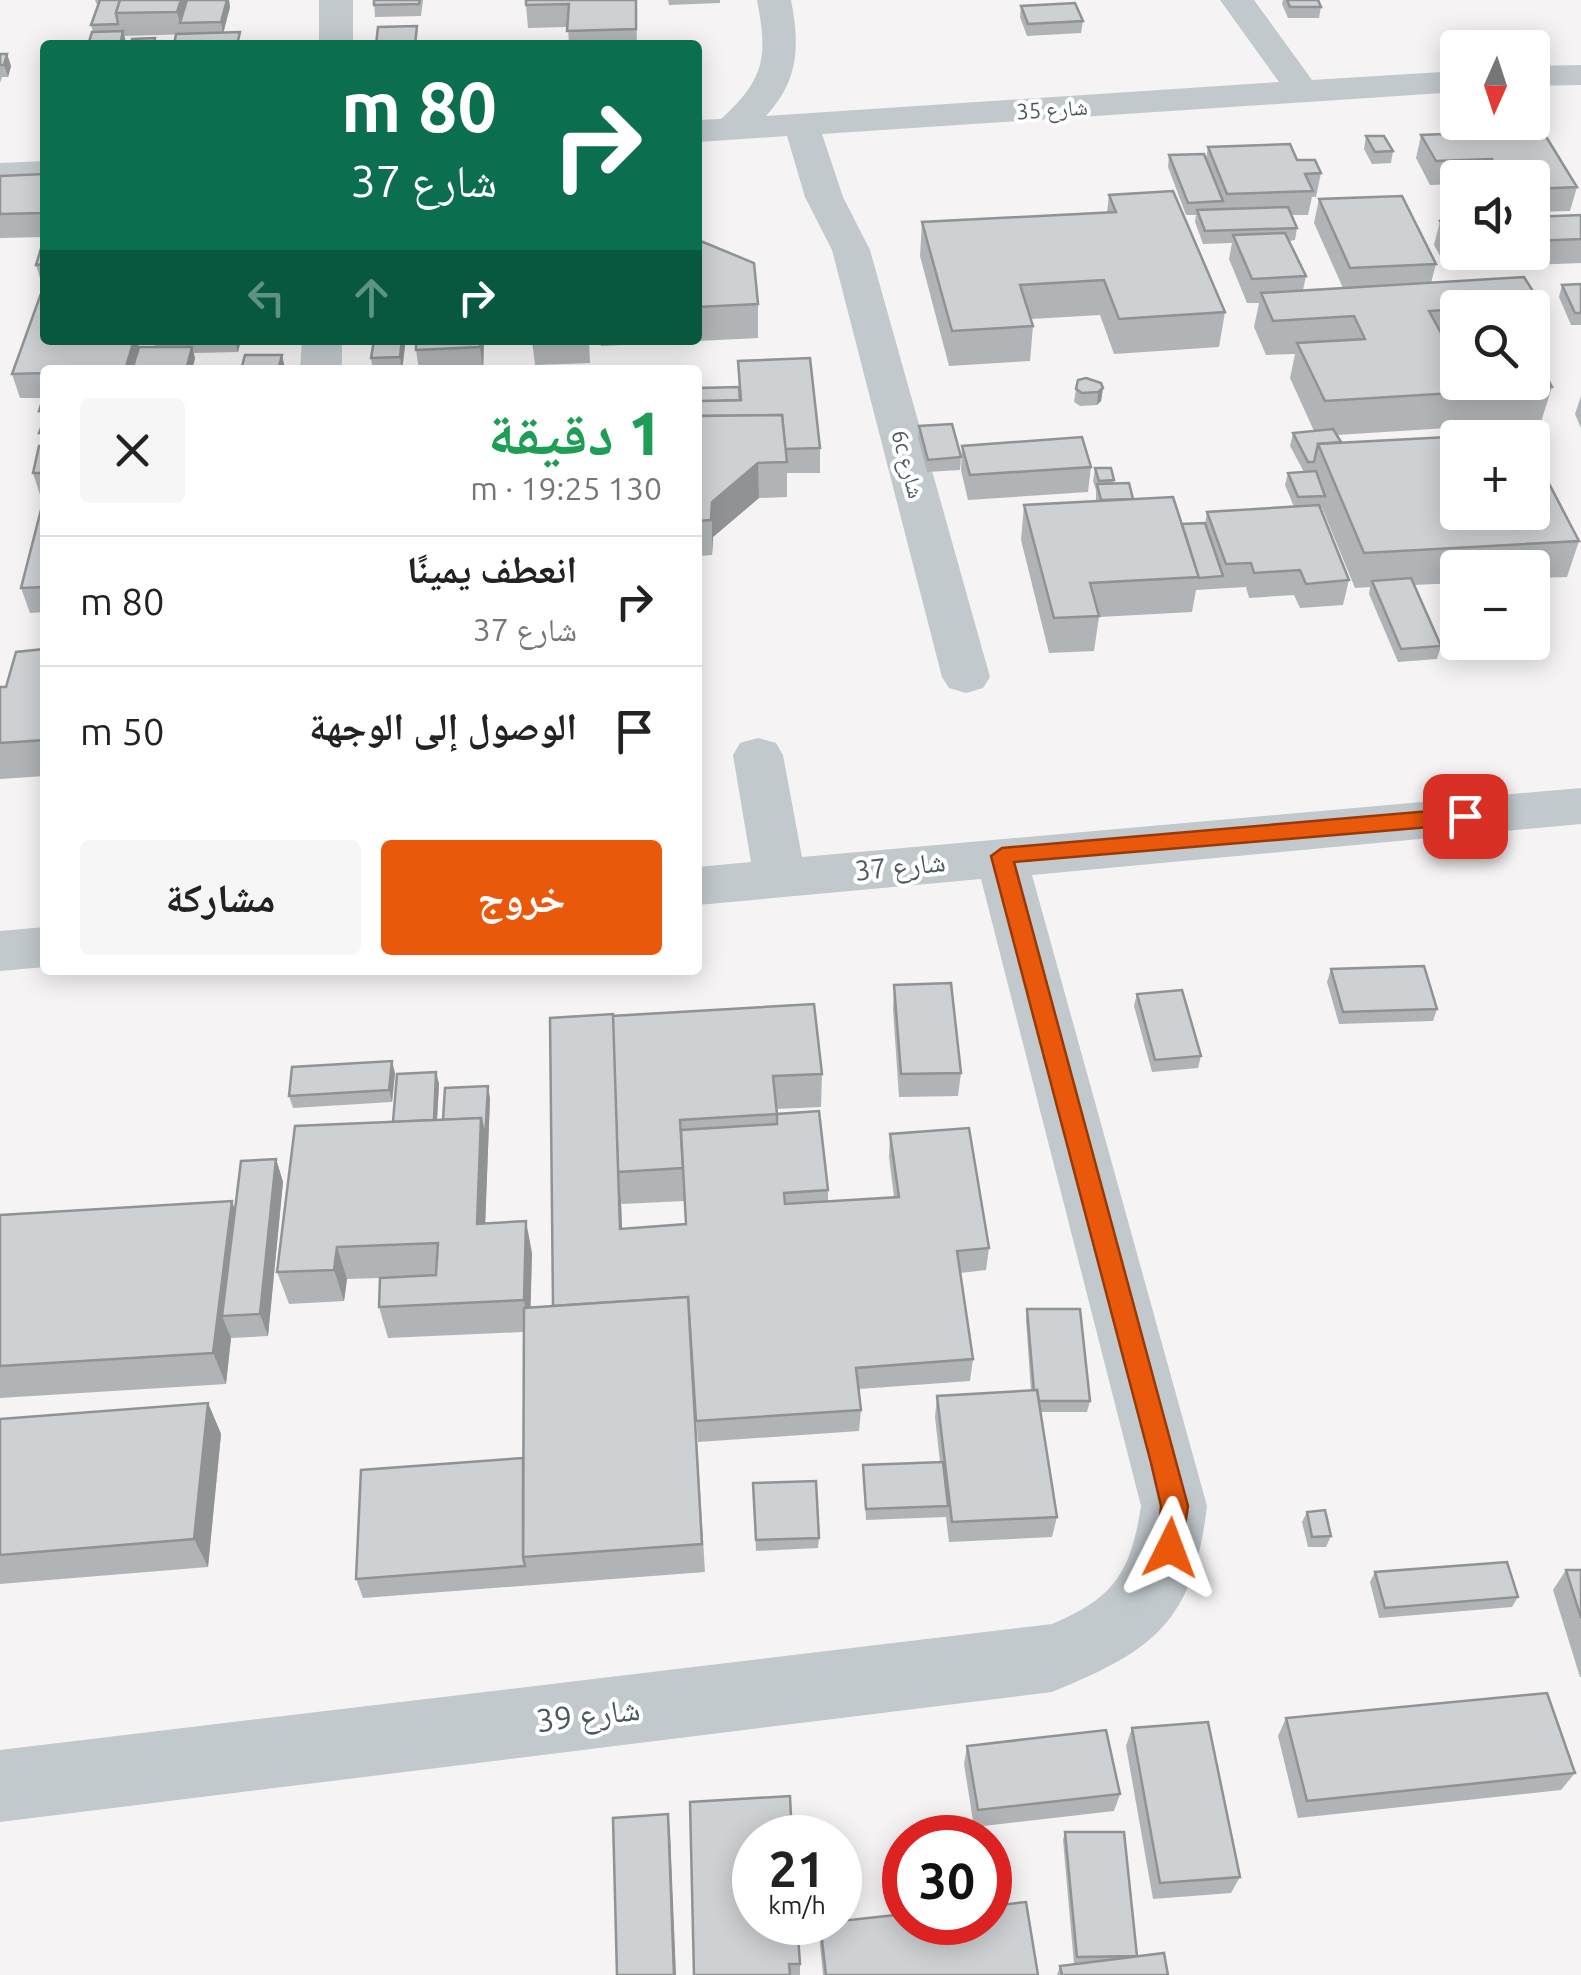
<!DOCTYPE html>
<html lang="ar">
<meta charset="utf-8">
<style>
body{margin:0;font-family:Ubuntu,"Noto Naskh Arabic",sans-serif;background:#f6f6f6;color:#222;direction:rtl;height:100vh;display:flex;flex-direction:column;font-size:38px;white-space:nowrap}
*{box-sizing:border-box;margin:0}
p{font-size:32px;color:#767676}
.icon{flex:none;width:55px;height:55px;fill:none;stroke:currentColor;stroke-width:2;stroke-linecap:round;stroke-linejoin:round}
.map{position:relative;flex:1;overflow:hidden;direction:ltr}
.details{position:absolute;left:40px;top:365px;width:662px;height:610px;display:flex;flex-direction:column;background:#fff;border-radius:10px;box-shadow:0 5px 25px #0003;direction:rtl}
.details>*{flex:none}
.hud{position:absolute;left:40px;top:40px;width:662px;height:305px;border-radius:10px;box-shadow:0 5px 25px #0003;direction:rtl;background:#0b6e4f;color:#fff;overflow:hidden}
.needle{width:65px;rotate:183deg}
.buttons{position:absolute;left:1440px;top:30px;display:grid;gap:20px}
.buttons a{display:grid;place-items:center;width:110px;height:110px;border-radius:10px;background:#fff;box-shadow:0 5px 25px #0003;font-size:50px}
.speed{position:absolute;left:732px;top:1815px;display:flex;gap:20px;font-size:50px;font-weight:700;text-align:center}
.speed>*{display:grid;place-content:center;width:130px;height:130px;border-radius:50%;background:#fff;box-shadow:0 5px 25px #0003;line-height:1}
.speed small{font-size:25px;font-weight:400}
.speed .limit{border:15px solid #d22;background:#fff;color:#111}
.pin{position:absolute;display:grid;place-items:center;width:85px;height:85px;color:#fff;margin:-42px;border-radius:20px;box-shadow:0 5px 15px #0006}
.me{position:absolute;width:110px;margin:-55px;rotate:3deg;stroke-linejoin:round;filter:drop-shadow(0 0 8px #0008)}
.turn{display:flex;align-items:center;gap:35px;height:210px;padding:0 40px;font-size:45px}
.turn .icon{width:130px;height:130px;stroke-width:2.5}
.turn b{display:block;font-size:70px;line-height:85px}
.lanes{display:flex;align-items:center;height:95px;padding:0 40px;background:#0003;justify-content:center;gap:50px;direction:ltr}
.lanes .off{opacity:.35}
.round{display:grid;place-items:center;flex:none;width:105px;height:105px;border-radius:10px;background:#f6f6f6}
.head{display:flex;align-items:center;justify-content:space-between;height:170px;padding:0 40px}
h1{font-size:60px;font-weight:800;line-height:75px;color:#1e9e55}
.cta{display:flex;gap:20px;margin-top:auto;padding:20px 40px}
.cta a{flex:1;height:115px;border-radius:10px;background:#ea580c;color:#fff;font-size:40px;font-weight:800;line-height:115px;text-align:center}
.cta a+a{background:#f6f6f6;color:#222}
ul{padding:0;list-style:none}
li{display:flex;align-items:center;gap:30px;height:130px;padding:0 40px;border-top:2px solid #e0e0e0}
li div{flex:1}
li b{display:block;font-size:38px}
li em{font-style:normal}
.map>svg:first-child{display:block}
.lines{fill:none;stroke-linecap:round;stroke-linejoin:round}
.minor{fill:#c1c9cd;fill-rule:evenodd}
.wall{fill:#b1b4b6;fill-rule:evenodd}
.shaded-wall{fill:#909294}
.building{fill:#ced1d4;stroke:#909294;stroke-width:2.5}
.route{fill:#ea580c;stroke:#983908;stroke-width:2.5}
.labels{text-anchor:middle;stroke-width:8;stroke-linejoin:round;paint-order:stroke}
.far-street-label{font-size:22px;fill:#4d595e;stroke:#fff}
.street-label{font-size:28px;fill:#4d595e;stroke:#fff}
.near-street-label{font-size:32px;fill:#4d595e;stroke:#fff}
</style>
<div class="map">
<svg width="1581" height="1975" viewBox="0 0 1581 1975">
<rect width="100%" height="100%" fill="#f5f3f3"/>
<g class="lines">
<g class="minor">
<rect x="319" y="0" width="34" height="45"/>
<path d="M757 0H791C800 46 799 80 766 116L1279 82 1220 0H1254L1312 80 1458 71V92L822 134 843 197 870 250 990 677 983 688 966 693 949 688 942 677 832 250 805 197 787 136 698 142V120L721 119C765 79 768 57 757 0Z"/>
<polygon points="1581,65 1581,85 1532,86 1532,66"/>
<polygon points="45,161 45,183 0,185 0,163"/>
<polygon points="302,340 342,340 342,370 300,370"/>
<path d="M758 738 776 743 783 755 802 857 1581 788V824L1032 875 1207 1506C1193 1622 1155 1650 1052 1692L0 1822V1750L1052 1624C1115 1598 1131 1571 1141 1506L981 879 698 905V867L751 862 733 755 740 743Z"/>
<polygon points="45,927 45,967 0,971 0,931"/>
</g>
</g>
<g class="wall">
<polygon points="95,0 229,0 230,7 223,33 125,36 126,45 88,45 93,32 91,25 98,7"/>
<polygon points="374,0 423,0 421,16 375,17"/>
<polygon points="636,0 637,45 569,45 568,27 528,28 526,5"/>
<polygon points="668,0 720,0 720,3 669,5"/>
<polygon points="1283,0 1318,0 1321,7 1319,18 1288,18 1282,4"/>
<polygon points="1021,6 1083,21 1081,33 1027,36 1020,17"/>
<polygon points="0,54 7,54 11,66 8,77 2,77 0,83"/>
<polygon points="1421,135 1577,187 1570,211 1532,212 1532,178 1458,178 1458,184 1430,185 1416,158"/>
<polygon points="1366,136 1393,151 1391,163 1372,164 1364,149"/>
<polygon points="1208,147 1297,160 1321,173 1316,197 1312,197 1308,215 1292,215 1297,228 1295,240 1289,241 1306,276 1303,290 1343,288 1314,223 1319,199 1436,264 1431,283 1541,304 1532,330 1532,308 1458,308 1458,343 1447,344 1456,360 1552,387 1541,422 1337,435 1341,442 1579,541 1567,577 1532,578 1532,568 1458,568 1458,583 1414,585 1441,646 1437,659 1398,662 1369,594 1370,587 1355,588 1322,508 1320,508 1349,580 1343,605 1300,608 1294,595 1249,598 1246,587 1196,590 1192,612 1099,617 1094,651 1049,653 1021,540 1024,505 1096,501 1096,490 1093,481 1095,468 1114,480 1113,484 1133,499 1182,524 1205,524 1207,512 1294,507 1285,485 1288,473 1304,472 1290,446 1293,433 1314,431 1290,378 1295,354 1266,355 1254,327 1259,303 1247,303 1229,259 1232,243 1203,244 1195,222 1196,215 1186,215 1168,167 1169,155 1206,159"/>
<polygon points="45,174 45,340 137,340 139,347 155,347 154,340 241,340 238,352 194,353 195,359 45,370 45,445 44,445 39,433 43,423 39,411 43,398 20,398 12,374 43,288 36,265 44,237 0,238 0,176"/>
<polygon points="1109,195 1225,312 1219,347 1114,354 1100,315 1031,319 1033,326 1030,361 949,366 920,256 922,222 1107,212"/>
<polygon points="1581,215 1581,263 1447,268 1434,245 1440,221 1458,220 1458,252 1532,252 1532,217"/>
<polygon points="698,240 758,304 758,338 601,346 601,340 698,340"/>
<polygon points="1581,284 1581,325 1571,325 1559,297 1562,285"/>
<polygon points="374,340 404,340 405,346 402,370 373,370 371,358"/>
<polygon points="484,340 483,370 419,370 416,350"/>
<polygon points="532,340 589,340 590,363 535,365"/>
<polygon points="738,361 820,448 820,473 787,473 787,497 759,498 713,537 712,555 698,556 698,388 739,387"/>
<polygon points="1103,388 1101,401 1097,405 1080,406 1074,402 1076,389"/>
<polygon points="1581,396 1581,428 1575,414"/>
<polygon points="919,426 961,457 960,470 927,472 918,438"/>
<polygon points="45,446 45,498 41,498 33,473"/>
<polygon points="962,446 1091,467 1088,492 968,500 961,470"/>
<polygon points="45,502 45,612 30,613 21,588"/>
<polygon points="45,649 45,776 0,779 0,687 6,687"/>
<polygon points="1331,969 1437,1009 1433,1021 1339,1024 1327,982"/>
<polygon points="894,985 961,1073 958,1096 899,1097 893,1009"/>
<polygon points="1137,994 1201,1056 1198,1068 1152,1072 1134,1006"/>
<path d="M613 1016 822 1074 821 1107 776 1109 777 1114 828 1190V1201L894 1197 889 1157 890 1134 989 1248 986 1270 960 1273 973 1359 970 1381 859 1389 861 1410 859 1431 698 1442 693 1378 705 1572 363 1598 356 1579 523 1458V1332L388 1338 379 1307 380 1278 347 1279 344 1301 289 1304 277 1272 393 1122 436 1072 439 1084 437 1120H443L490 1098 485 1223 532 1253 530 1308 553 1306ZM685 1201 686 1224 622 1229 621 1202 622 1204Z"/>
<polygon points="395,1073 392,1102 293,1108 289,1096"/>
<polygon points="276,1159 283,1182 268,1336 231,1338 226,1384 0,1398 0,1215 235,1211"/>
<polygon points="1027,1309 1090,1401 1087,1412 1040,1412 1057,1517 1052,1537 949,1542 946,1517 866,1520 863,1465 940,1462 935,1417 937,1396 1031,1391 1026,1320"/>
<polygon points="208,1403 221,1434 208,1567 0,1584 0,1419"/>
<polygon points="753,1483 819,1538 818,1548 756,1551"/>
<polygon points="1307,1512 1331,1536 1326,1547 1308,1547 1302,1522"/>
<polygon points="1566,1570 1581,1570 1581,1677 1580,1677 1553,1590"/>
<polygon points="1375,1572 1518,1597 1512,1607 1379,1618 1370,1582"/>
<polygon points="1286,1718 1575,1773 1561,1790 1298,1818 1278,1736"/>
<polygon points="1132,1728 1240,1877 1231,1893 1153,1899 1126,1746"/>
<polygon points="967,1746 1120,1794 1114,1811 974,1827 964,1764"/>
<polygon points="690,1802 800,1964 800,1975 694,1975"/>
<polygon points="1065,1832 1137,1956 1168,1975 1057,1975 1060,1966 1074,1964 1063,1840"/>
<polygon points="820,1923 1038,1975 823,1975 820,1945"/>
</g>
<g class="shaded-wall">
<polygon points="181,0 190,0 180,23 177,12"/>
<polygon points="227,0 229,0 230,7 223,34 221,22"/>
<polygon points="123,31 126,45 120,45"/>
<polygon points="7,54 11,66 8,77 4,65"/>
<polygon points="134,340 137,340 142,360 139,370 125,370"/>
<polygon points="235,340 241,340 238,352"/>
<polygon points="402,340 404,340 405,346 402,370 400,357"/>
<polygon points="480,340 484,340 483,370 480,347"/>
<polygon points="192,347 195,359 192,370 186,370"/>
<polygon points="282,355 285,368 284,370 278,370"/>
<polygon points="1103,388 1101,401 1097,405 1098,392"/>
<polygon points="758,463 759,498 713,537 712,555 712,502"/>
<polygon points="392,1061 395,1073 392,1102 389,1090"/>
<polygon points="436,1072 439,1084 435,1154 432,1142"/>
<polygon points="488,1086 490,1098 484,1256 477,1224 481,1118"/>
<polygon points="276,1159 283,1182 268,1336 260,1314"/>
<polygon points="619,1179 621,1202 623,1251 620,1229"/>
<polygon points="232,1201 243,1234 222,1316 231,1338 226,1384 213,1353"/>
<polygon points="526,1221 532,1253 530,1331 524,1300"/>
<polygon points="337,1247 347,1279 344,1301 334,1270"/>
<polygon points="208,1403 221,1434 208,1567 194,1539"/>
<polygon points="668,1814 670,1831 676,1975 674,1975"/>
</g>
<g class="building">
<polygon points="100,0 120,0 116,13 118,24 91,25"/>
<polygon points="120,0 181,0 177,12 116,13"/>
<polygon points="187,0 227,0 221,22 180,23"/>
<polygon points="374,0 420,0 419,4 374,5"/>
<polygon points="526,0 636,0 636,29 567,31 569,4 526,5"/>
<polygon points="1287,0 1318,0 1321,7 1290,7"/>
<polygon points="1075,3 1083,21 1028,24 1021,6"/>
<polygon points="417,26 415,45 376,45 378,27"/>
<polygon points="123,31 120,45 88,45 92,32"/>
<polygon points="240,32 237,45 174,45 176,34"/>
<polygon points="155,38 154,45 131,45 132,39"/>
<polygon points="0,54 7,54 4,65 0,65"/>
<polygon points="1542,130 1577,187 1532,189 1532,178 1503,178 1492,159 1436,161 1421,135"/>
<polygon points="1366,136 1384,136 1393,151 1375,152"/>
<polygon points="1290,144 1297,160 1315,160 1321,173 1305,174 1313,191 1227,194 1208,147"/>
<polygon points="1204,154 1223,201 1188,203 1169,155"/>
<polygon points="45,174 45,202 42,213 0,214 0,176"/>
<polygon points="1173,191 1225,312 1119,319 1104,280 1020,285 1033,326 952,331 922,222 1116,212 1109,195"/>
<polygon points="1402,196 1436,264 1350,268 1319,199"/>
<polygon points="1288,207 1297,228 1205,231 1197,210"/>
<polygon points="1581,215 1581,239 1532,241 1532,217"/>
<polygon points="1458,220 1458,244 1453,245 1440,221"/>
<polygon points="1285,233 1306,276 1252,279 1233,235"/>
<polygon points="45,235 45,264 36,265"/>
<polygon points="698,240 754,263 758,304 698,307"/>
<polygon points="1524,277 1541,304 1458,308 1458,309 1429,311 1456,360 1458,360 1458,382 1532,382 1534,355 1552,387 1325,401 1297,343 1365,339 1354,316 1273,321 1261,293"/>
<polygon points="1581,284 1581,313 1575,313 1562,285"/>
<polygon points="43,288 45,288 45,340 134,340 125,370 45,370 45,373 12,374"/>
<polygon points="154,340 231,340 154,341"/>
<polygon points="374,340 402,340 400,357 371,358"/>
<polygon points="416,340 480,340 480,347 416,350"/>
<polygon points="139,347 192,347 186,370 132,370"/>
<polygon points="245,355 282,355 278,370 241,370"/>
<polygon points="810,358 820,448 785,449 782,415 698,416 698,401 741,400 738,361"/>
<polygon points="1086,378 1101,383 1103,388 1098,392 1082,393 1076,389 1078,380"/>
<polygon points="739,387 740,400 698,401 698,388"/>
<polygon points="45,393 45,411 39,411"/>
<polygon points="782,415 787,462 758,463 712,502 711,520 698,521 698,416"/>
<polygon points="43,423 45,423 45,433 39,433"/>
<polygon points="952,424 961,457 928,460 919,426"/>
<polygon points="1333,429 1341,442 1318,444 1314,462 1308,462 1293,433"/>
<polygon points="1523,433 1525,438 1458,438 1458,512 1532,512 1532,451 1579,541 1364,553 1318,444"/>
<polygon points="1082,437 1091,467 970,475 962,446"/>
<polygon points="39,446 45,446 45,473 33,473"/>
<polygon points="1095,468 1111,468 1114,480 1099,481"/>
<polygon points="1316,471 1325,496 1298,497 1288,473"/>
<polygon points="1129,483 1133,499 1101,500 1097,484"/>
<polygon points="1173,497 1199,577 1090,583 1099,616 1054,618 1024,505"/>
<polygon points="43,502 45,502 45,587 21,588"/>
<polygon points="1319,505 1349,580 1306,584 1300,570 1254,573 1251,563 1226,564 1207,512"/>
<polygon points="1205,523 1223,576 1199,578 1182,524"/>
<polygon points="1411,578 1441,646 1401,649 1372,581"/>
<polygon points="45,649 45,740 0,743 0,687 6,687 16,652"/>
<polygon points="1424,966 1437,1009 1343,1012 1331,969"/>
<polygon points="951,983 961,1073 901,1074 894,985"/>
<polygon points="1182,990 1201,1056 1155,1060 1137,994"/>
<polygon points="814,1004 822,1074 773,1076 777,1114 680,1120 683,1168 618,1172 612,1016"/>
<polygon points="613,1014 620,1229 686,1224 681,1130 777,1124 777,1114 819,1111 828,1190 784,1193 785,1204 899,1197 890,1134 969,1128 989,1248 957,1251 973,1359 856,1368 861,1410 696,1421 688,1297 553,1306 550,1018"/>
<polygon points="392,1061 389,1090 289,1096 292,1067"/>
<polygon points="436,1072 434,1120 393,1122 397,1074"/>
<polygon points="488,1086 485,1140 481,1118 443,1120 445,1088"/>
<polygon points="481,1118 477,1224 526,1221 524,1300 379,1307 380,1278 436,1275 438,1243 337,1247 334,1270 277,1272 295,1126"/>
<polygon points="276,1159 260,1314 222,1316 241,1161"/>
<polygon points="232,1201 213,1353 0,1366 0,1215"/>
<polygon points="688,1297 702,1544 523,1557 524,1308"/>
<polygon points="1027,1309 1080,1309 1090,1401 1039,1401 1037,1390 1034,1391"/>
<polygon points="1037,1390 1057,1517 952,1522 937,1396"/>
<polygon points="208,1403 194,1539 0,1555 0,1419"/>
<polygon points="523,1458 523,1557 525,1566 356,1579 361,1470"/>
<polygon points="943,1462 948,1506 866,1509 863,1465"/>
<polygon points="816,1481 819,1538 756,1540 753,1483"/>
<polygon points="1325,1510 1331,1536 1312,1537 1307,1512"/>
<polygon points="1507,1562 1518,1597 1385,1608 1375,1572"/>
<polygon points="1566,1570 1581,1570 1581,1618"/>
<polygon points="1547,1693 1575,1773 1307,1801 1286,1718"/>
<polygon points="1208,1722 1240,1877 1160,1883 1132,1728"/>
<polygon points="1106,1730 1120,1794 978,1810 967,1746"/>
<polygon points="790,1796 792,1838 755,1838 755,1922 797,1922 800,1964 789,1964 790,1975 694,1975 690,1802"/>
<polygon points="668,1814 674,1975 617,1975 613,1818"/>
<polygon points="1065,1832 1124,1832 1137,1956 1077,1957"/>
<polygon points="1026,1902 1038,1975 826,1975 820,1923 840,1922 840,1921 905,1914 905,1922 990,1922 990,1906"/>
<polygon points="1164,1953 1168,1975 1062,1975 1060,1966"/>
</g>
<polygon class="route" points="1465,808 1476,816 1465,824 1014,862 1188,1506 1180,1558 1170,1562 1161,1558 1157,1548 1161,1506 1151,1463 991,856 1002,848"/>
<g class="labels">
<g class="far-street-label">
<text transform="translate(1052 109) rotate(-4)" y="8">شارع 35</text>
<text transform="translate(908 464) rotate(75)" y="8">6c شارع</text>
</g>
<g class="street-label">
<text transform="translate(900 866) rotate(-6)" y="10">شارع 37</text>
</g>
<g class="near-street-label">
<text transform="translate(588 1715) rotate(-7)" y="11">شارع 39</text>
</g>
</g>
</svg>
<div class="buttons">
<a><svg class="needle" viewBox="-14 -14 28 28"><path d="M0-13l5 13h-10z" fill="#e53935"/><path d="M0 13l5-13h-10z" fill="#767676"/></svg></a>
<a><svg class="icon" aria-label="sound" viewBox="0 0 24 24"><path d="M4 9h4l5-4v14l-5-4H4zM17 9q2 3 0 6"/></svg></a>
<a><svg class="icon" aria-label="search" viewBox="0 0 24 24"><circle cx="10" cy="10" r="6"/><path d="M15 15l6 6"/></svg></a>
<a>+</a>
<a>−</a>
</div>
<div class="speed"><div>21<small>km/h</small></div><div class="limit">30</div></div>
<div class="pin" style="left:1465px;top:816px;background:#d93025"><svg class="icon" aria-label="arrive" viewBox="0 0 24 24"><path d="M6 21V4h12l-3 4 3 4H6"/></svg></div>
<svg class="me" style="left:1170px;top:1548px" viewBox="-20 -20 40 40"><path d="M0-17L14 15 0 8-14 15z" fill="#ea580c" stroke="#fff" stroke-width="4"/></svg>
<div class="hud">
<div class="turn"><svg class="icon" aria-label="right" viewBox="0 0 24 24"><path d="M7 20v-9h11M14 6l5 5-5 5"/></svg><div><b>80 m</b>شارع 37</div></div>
<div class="lanes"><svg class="icon off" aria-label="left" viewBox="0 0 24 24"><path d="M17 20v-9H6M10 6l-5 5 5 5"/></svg><svg class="icon off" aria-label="ahead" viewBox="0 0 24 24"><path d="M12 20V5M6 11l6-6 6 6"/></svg><svg class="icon" aria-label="right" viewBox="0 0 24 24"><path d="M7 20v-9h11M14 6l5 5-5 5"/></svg></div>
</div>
<section class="details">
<div class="head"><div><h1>1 دقيقة</h1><p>130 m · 19:25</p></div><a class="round"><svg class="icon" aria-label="close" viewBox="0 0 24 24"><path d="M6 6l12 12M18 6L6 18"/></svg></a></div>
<ul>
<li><svg class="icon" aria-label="right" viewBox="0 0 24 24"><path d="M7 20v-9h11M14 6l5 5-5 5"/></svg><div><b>انعطف يمينًا</b><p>شارع 37</p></div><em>80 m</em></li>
<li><svg class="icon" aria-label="arrive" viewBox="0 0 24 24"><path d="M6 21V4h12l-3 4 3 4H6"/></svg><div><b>الوصول إلى الوجهة</b></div><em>50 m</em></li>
</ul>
<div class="cta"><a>خروج</a><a>مشاركة</a></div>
</section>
</div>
